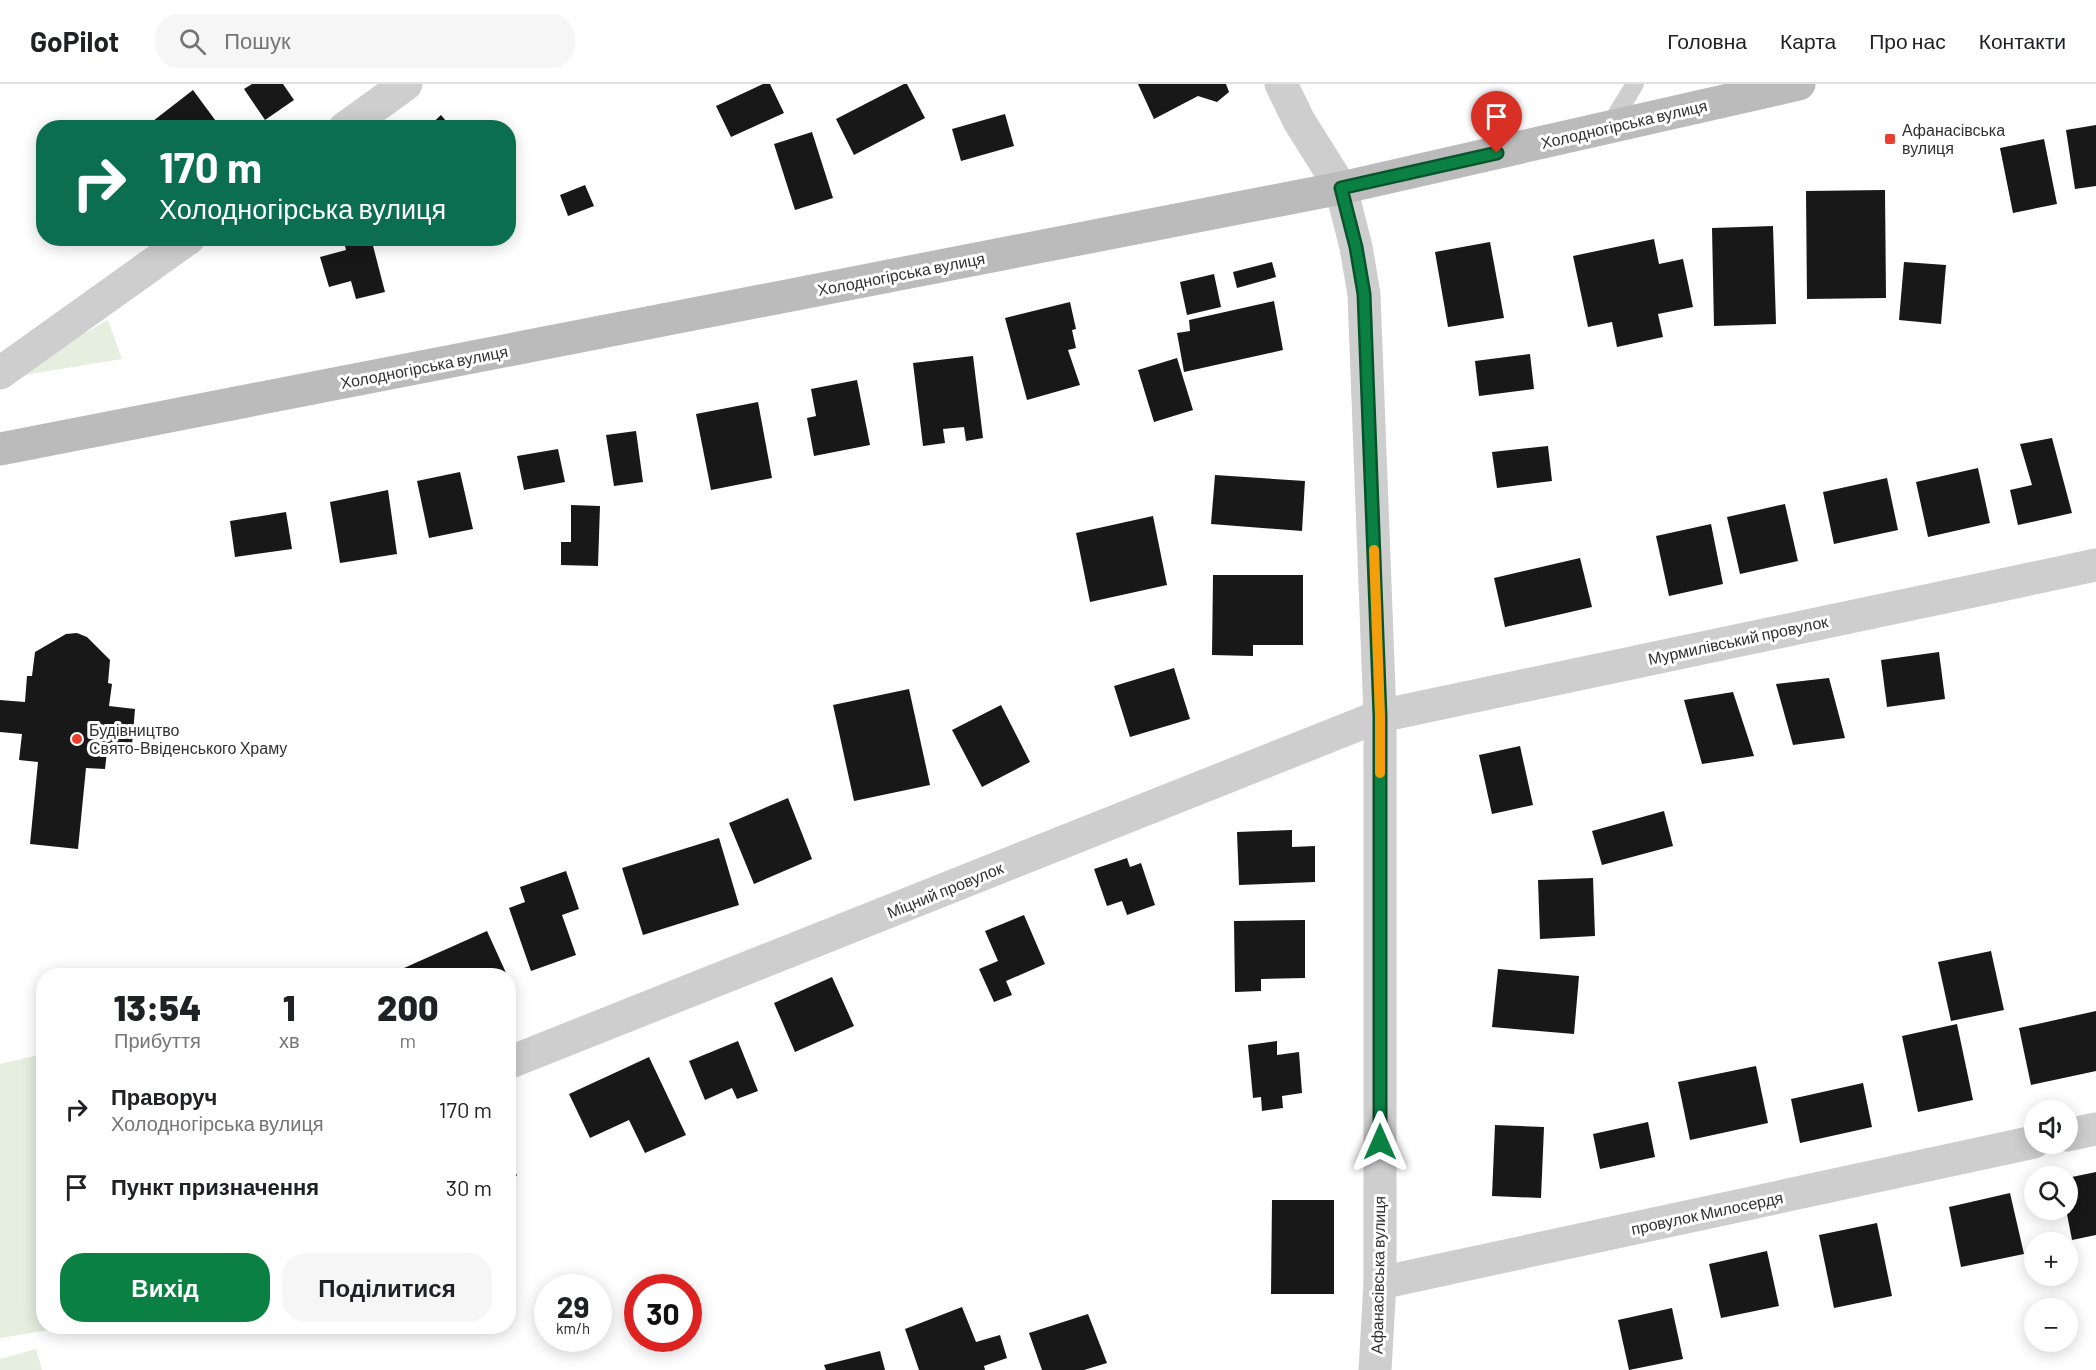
<!DOCTYPE html>
<html lang="uk">
<meta charset="utf-8">
<style>
body{margin:0;font-family:Barlow,sans-serif;background:#f6f6f6;color:#202124;height:100vh;display:flex;flex-direction:column;font-size:22px;white-space:nowrap}
*{box-sizing:border-box;margin:0}
p{font-size:20px;color:#757577}
.icon{flex:none;width:33px;height:33px;fill:none;stroke:currentColor;stroke-width:2;stroke-linecap:round;stroke-linejoin:round}
.map{position:relative;flex:1;overflow:hidden}
.drawer{position:absolute;left:36px;top:884px;width:480px;height:366px;display:flex;flex-direction:column;background:#fff;border-radius:24px;box-shadow:0 3px 15px #0003}
.drawer>*{flex:none}
.guide{position:absolute;left:36px;top:36px;width:480px;height:126px;border-radius:24px;box-shadow:0 3px 15px #0003;background:#0b6e4f;color:#fff;overflow:hidden}
.buttons{position:absolute;left:2024px;top:1016px;display:grid;gap:12px}
.buttons a{display:grid;place-items:center;width:54px;height:54px;border-radius:50%;background:#fff;box-shadow:0 3px 15px #0003;font-size:30px}
.speed{position:absolute;left:534px;top:1190px;display:flex;gap:12px;font-size:30px;font-weight:700;text-align:center}
.speed>*{display:grid;place-content:center;width:78px;height:78px;border-radius:50%;background:#fff;box-shadow:0 3px 15px #0003;line-height:1}
.speed small{font-size:15px;font-weight:400}
.speed .limit{border:9px solid #d22;background:#fff;color:#111}
.pin{position:absolute;display:grid;place-items:center;width:51px;height:51px;color:#fff;margin:-62px -26px;border-radius:50% 50% 50% 0;rotate:-45deg;box-shadow:0 0 6px #0007}
.pin .icon{rotate:45deg}
.me{position:absolute;width:66px;margin:-33px;rotate:0deg;stroke-linejoin:round;filter:drop-shadow(0 0 4px #0008)}
.turn{display:flex;align-items:center;gap:21px;height:126px;padding:0 24px;font-size:27px}
.turn .icon{width:78px;height:78px;stroke-width:2.5}
.turn b{display:block;font-size:42px;line-height:51px}
.eta{display:flex;justify-content:space-evenly;align-items:center;height:102px;text-align:center}
.eta b{font-size:36px;font-weight:800;line-height:42px}
.primary-button{display:flex;gap:12px;margin-top:auto;padding:12px 24px}
.primary-button a{flex:1;height:69px;border-radius:24px;background:#0b8043;color:#fff;font-size:24px;font-weight:800;line-height:69px;text-align:center}
.primary-button a+a{background:#f6f6f6;color:#202124}
ul{padding:0;list-style:none}
li{display:flex;align-items:center;gap:18px;height:78px;padding:0 24px}
li div{flex:1}
li b{display:block;font-size:22px}
li em{font-style:normal}
header{display:flex;align-items:center;gap:36px;box-sizing:border-box;height:84px;padding:0 30px;background:#fff;border-bottom:2px solid #e0e0e0}
header strong{font-size:28px}
nav{display:flex;gap:33px;margin-inline-start:auto;font-size:21px}
.search{width:420px;height:54px;background:#f6f6f6;display:flex;align-items:center;gap:15px;box-sizing:border-box;padding:0 21px;border-radius:24px;color:#757577;font-size:22px}
.map>svg:first-child{display:block}
.green{fill:#e5eedf}
.building{fill:#181818}
.lines{fill:none;stroke-linecap:round;stroke-linejoin:round}
.lane{stroke:#cecece;stroke-width:18}
.street{stroke:#cecece;stroke-width:33}
.secondary{stroke:#bbb;stroke-width:33}
.route-casing{stroke:#07532c;stroke-width:15}
.route{stroke:#0b8043;stroke-width:10}
.slow{stroke:#f59e0b;stroke-width:10}
.poi-dot{fill:#ea3e31;stroke:#fff;stroke-width:2}
.labels{text-anchor:middle;stroke-width:6;stroke-linejoin:round;paint-order:stroke}
.street-label{font-size:16px;fill:#313131;stroke:#fff}
.poi-label{font-size:16px;fill:#313131;stroke:#fff;text-anchor:start}
</style>
<header>
<strong>GoPilot</strong>
<div class="search"><svg class="icon" aria-label="search" viewBox="0 0 24 24"><circle cx="10" cy="10" r="6"/><path d="M15 15l6 6"/></svg>Пошук</div>
<nav><a>Головна</a><a>Карта</a><a>Про нас</a><a>Контакти</a></nav>
</header>
<div class="map">
<svg width="2096" height="1286" viewBox="0 0 2096 1286">
<rect width="100%" height="100%" fill="#fff"/>
<g class="green">
<polygon points="108,236 122,275 6,294"/>
<polygon points="43,970 44,1242 74,1242 0,1254 0,980"/>
<polygon points="36,1265 42,1286 0,1286 0,1275"/>
</g>
<g class="building">
<polygon points="252,0 283,0 294,16 265,36 244,5"/>
<polygon points="763,0 770,0 784,29 731,53 716,22"/>
<polygon points="904,0 907,0 925,34 854,71 836,35"/>
<polygon points="1138,0 1226,0 1229,8 1217,18 1198,12 1154,35"/>
<polygon points="193,6 221,44 144,44"/>
<polygon points="1005,30 1014,62 961,77 952,45"/>
<polygon points="441,31 452,44 427,44"/>
<polygon points="2096,41 2096,102 2075,105 2066,46"/>
<polygon points="812,48 833,114 795,126 774,60"/>
<polygon points="2044,55 2057,120 2013,129 2000,64"/>
<polygon points="585,101 594,122 568,132 560,111"/>
<polygon points="1885,106 1886,214 1807,215 1806,107"/>
<polygon points="1773,142 1776,240 1714,242 1712,144"/>
<polygon points="343,154 371,154 385,208 356,215 351,197 329,203 320,173 346,166"/>
<polygon points="1654,155 1659,180 1683,175 1693,223 1658,230 1663,253 1617,263 1612,238 1588,243 1573,172"/>
<polygon points="1490,158 1504,234 1448,243 1435,168"/>
<polygon points="1272,178 1276,193 1237,204 1233,188"/>
<polygon points="1904,178 1946,181 1941,240 1899,236"/>
<polygon points="1214,190 1221,223 1187,231 1180,198"/>
<polygon points="1274,217 1283,266 1184,288 1177,249 1190,247 1189,236"/>
<polygon points="1070,218 1076,245 1072,246 1076,264 1068,266 1080,301 1027,316 1005,234"/>
<polygon points="1530,270 1534,305 1479,312 1475,277"/>
<polygon points="973,272 983,354 966,357 964,343 943,345 945,359 923,362 913,279"/>
<polygon points="1177,274 1193,326 1154,338 1138,286"/>
<polygon points="857,296 870,361 814,372 807,334 816,332 811,305"/>
<polygon points="758,318 772,394 711,406 696,330"/>
<polygon points="636,347 643,398 614,402 606,351"/>
<polygon points="2052,354 2072,429 2018,441 2010,406 2032,401 2020,360"/>
<polygon points="1548,362 1552,397 1497,404 1492,368"/>
<polygon points="558,365 565,398 524,406 517,372"/>
<polygon points="1978,384 1990,439 1928,453 1916,398"/>
<polygon points="460,388 473,445 429,454 417,397"/>
<polygon points="1215,391 1305,397 1302,447 1211,440"/>
<polygon points="1887,394 1898,446 1834,460 1823,408"/>
<polygon points="388,406 397,470 340,479 330,418"/>
<polygon points="1785,420 1798,477 1740,490 1727,433"/>
<polygon points="571,421 600,422 598,482 561,481 561,458 571,458"/>
<polygon points="286,428 292,465 235,473 230,437"/>
<polygon points="1153,432 1167,501 1090,518 1076,449"/>
<polygon points="1711,440 1723,500 1669,512 1656,452"/>
<polygon points="1580,474 1592,523 1505,543 1494,494"/>
<polygon points="1213,491 1303,491 1303,561 1253,561 1253,572 1212,571"/>
<polygon points="77,549 87,553 110,576 108,599 112,600 109,622 135,625 132,661 108,659 105,685 86,684 78,765 30,760 38,678 19,676 22,650 0,648 0,616 25,618 27,592 32,592 35,568 66,550"/>
<polygon points="1939,568 1945,615 1887,623 1881,576"/>
<polygon points="1174,584 1190,635 1130,653 1114,602"/>
<polygon points="1829,594 1845,654 1793,661 1776,600"/>
<polygon points="909,605 930,701 854,717 833,621"/>
<polygon points="1733,608 1754,672 1702,680 1684,616"/>
<polygon points="1001,621 1030,678 982,703 952,646"/>
<polygon points="1520,662 1533,721 1492,730 1479,671"/>
<polygon points="788,714 812,775 754,800 729,739"/>
<polygon points="1664,727 1673,762 1602,781 1592,747"/>
<polygon points="1292,746 1292,763 1315,762 1315,798 1239,801 1237,748"/>
<polygon points="719,754 739,821 643,851 622,784"/>
<polygon points="1127,774 1130,783 1141,779 1155,821 1127,831 1122,817 1107,822 1094,785"/>
<polygon points="566,787 579,825 562,831 576,871 531,887 509,824 525,818 520,803"/>
<polygon points="1593,794 1595,852 1540,855 1538,796"/>
<polygon points="1024,831 1045,880 1006,897 1012,911 994,918 979,885 998,877 985,847"/>
<polygon points="1305,836 1305,894 1261,895 1261,907 1235,908 1234,837"/>
<polygon points="487,847 507,891 407,891 404,884"/>
<polygon points="1991,867 2004,926 1951,937 1938,878"/>
<polygon points="1498,885 1579,892 1574,950 1492,943"/>
<polygon points="832,893 854,942 795,968 774,919"/>
<polygon points="2096,927 2096,987 2031,1001 2019,944"/>
<polygon points="1957,940 1973,1016 1918,1028 1902,952"/>
<polygon points="738,957 758,1007 737,1015 732,1004 705,1016 689,977"/>
<polygon points="1277,957 1277,971 1299,968 1302,1009 1282,1012 1283,1024 1262,1027 1261,1013 1253,1014 1248,961"/>
<polygon points="649,973 686,1051 645,1069 629,1036 590,1054 569,1010"/>
<polygon points="1756,982 1768,1039 1690,1056 1678,998"/>
<polygon points="1863,999 1872,1043 1800,1059 1791,1015"/>
<polygon points="1648,1038 1655,1073 1600,1085 1593,1050"/>
<polygon points="1495,1041 1544,1043 1541,1114 1492,1112"/>
<polygon points="508,1066 517,1092 508,1094"/>
<polygon points="2096,1088 2096,1151 2072,1156 2066,1125 2067,1094"/>
<polygon points="2010,1109 2024,1170 1961,1183 1949,1123"/>
<polygon points="1272,1116 1334,1116 1334,1210 1271,1210"/>
<polygon points="1877,1139 1892,1212 1834,1224 1819,1151"/>
<polygon points="1767,1167 1779,1222 1721,1234 1709,1180"/>
<polygon points="962,1223 976,1258 1000,1251 1007,1274 984,1282 985,1286 919,1286 905,1245"/>
<polygon points="1672,1224 1683,1275 1629,1286 1618,1236"/>
<polygon points="1088,1230 1107,1279 1084,1286 1042,1286 1029,1249"/>
<polygon points="880,1267 885,1286 826,1286 824,1281"/>
</g>
<g class="lines">
<polyline class="lane" points="1608,44 1635,0"/>
<g class="street">
<polyline points="1281,0 1299,37 1341,104 1356,163 1364,210 1380,632 1380,1199 1375,1286"/>
<polyline points="345,44 406,0"/>
<polyline points="0,289 189,154"/>
<polyline points="508,979 1380,632 2096,481"/>
<polyline points="2067,1051 2096,1045"/>
<polyline points="1380,1199 2034,1058"/>
</g>
<polyline class="secondary" points="0,365 1341,104 1799,0"/>
</g>
<g class="lines">
<defs>
<polyline id="route" points="1380,1058 1380,632 1364,210 1356,163 1341,104 1497,69"/>
</defs>
<use href="#route" class="route-casing"/>
<use href="#route" class="route"/>
<polyline class="slow" points="1374,466 1380,632 1380,689"/>
</g>
<g class="poi-dot">
<rect x="1884" y="49" width="12" height="12" rx="3"/>
<circle cx="77" cy="655" r="6"/>
</g>
<g class="labels">
<g class="street-label">
<text transform="translate(1624 40) rotate(-13)" y="6">Холодногірська вулиця</text>
<text transform="translate(901 190) rotate(-11)" y="6">Холодногірська вулиця</text>
<text transform="translate(424 283) rotate(-11)" y="6">Холодногірська вулиця</text>
<text transform="translate(1738 556) rotate(-12)" y="6">Мурмилівський провулок</text>
<text transform="translate(945 806) rotate(-22)" y="6">Міцний провулок</text>
<text transform="translate(1707 1129) rotate(-12)" y="6">провулок Милосердя</text>
<text transform="translate(1378 1191) rotate(-89)" y="6">Афанасівська вулиця</text>
</g>
<g class="poi-label">
<text x="1902" y="52">Афанасівська<tspan x="1902" dy="18">вулиця</tspan></text>
<text x="89" y="652">Будівництво<tspan x="89" dy="18">Свято-Ввіденського Храму</tspan></text>
</g>
</g>
</svg>
<div class="buttons">
<a><svg class="icon" aria-label="sound" viewBox="0 0 24 24"><path d="M4 9h4l5-4v14l-5-4H4zM17 9q2 3 0 6"/></svg></a>
<a><svg class="icon" aria-label="search" viewBox="0 0 24 24"><circle cx="10" cy="10" r="6"/><path d="M15 15l6 6"/></svg></a>
<a>+</a>
<a>−</a>
</div>
<div class="speed"><div>29<small>km/h</small></div><div class="limit">30</div></div>
<div class="pin" style="left:1497px;top:69px;background:#d93025"><svg class="icon" aria-label="arrive" viewBox="0 0 24 24"><path d="M6 21V4h12l-3 4 3 4H6"/></svg></div>
<svg class="me" style="left:1380px;top:1058px" viewBox="-20 -20 40 40"><path d="M0-17L14 15 0 8-14 15z" fill="#0b8043" stroke="#fff" stroke-width="4"/></svg>
<div class="guide">
<div class="turn"><svg class="icon" aria-label="right" viewBox="0 0 24 24"><path d="M7 20v-9h11M14 6l5 5-5 5"/></svg><div><b>170 m</b>Холодногірська вулиця</div></div>
</div>
<section class="drawer">
<div class="eta">
<div><b>13:54</b><p>Прибуття</p></div>
<div><b>1</b><p>хв</p></div>
<div><b>200</b><p>m</p></div>
</div>
<ul>
<li><svg class="icon" aria-label="right" viewBox="0 0 24 24"><path d="M7 20v-9h11M14 6l5 5-5 5"/></svg><div><b>Праворуч</b><p>Холодногірська вулиця</p></div><em>170 m</em></li>
<li><svg class="icon" aria-label="arrive" viewBox="0 0 24 24"><path d="M6 21V4h12l-3 4 3 4H6"/></svg><div><b>Пункт призначення</b></div><em>30 m</em></li>
</ul>
<div class="primary-button"><a>Вихід</a><a>Поділитися</a></div>
</section>
</div>
